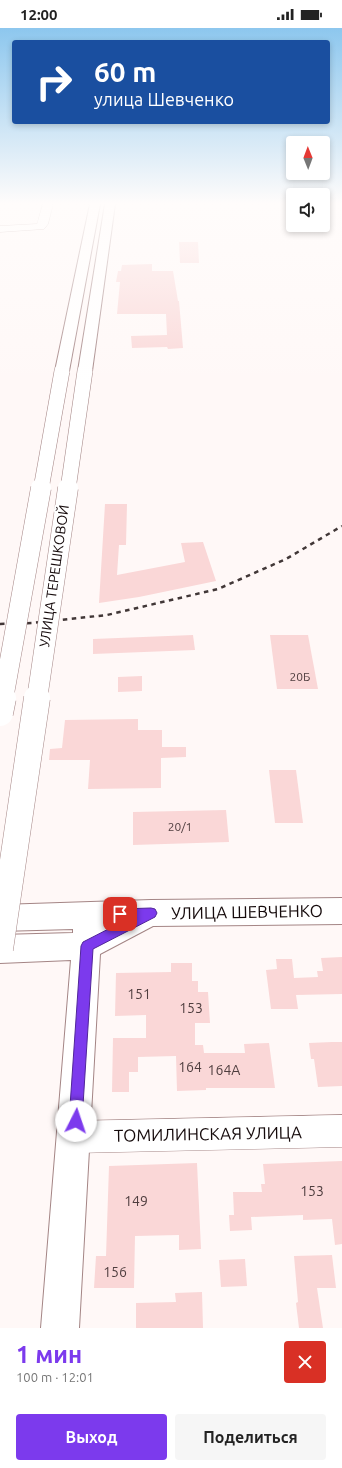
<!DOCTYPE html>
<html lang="ru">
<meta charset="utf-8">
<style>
body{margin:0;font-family:Ubuntu,sans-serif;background:#f6f6f6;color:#222;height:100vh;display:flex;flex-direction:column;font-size:15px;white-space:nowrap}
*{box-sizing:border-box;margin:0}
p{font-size:13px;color:#767676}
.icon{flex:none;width:22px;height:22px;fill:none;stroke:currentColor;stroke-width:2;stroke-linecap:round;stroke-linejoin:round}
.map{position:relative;height:1300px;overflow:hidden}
.side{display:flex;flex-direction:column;background:#fff;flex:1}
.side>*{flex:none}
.top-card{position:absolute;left:12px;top:12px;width:318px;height:84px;border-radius:4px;box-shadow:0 2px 6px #0003;background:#1a4fa0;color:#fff;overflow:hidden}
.needle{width:26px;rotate:359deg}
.buttons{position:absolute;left:286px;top:108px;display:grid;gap:8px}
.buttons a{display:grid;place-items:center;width:44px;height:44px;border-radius:4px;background:#fff;box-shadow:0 2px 6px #0003;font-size:20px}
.pin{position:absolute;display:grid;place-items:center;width:34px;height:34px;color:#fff;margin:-17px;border-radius:8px;box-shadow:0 2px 6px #0006}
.me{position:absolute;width:44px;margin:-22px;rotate:4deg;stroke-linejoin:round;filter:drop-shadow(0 0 3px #0008)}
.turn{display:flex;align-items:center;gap:14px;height:84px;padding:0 16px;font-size:18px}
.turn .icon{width:52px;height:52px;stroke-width:2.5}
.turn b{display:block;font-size:28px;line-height:34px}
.round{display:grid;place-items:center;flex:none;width:42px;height:42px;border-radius:4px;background:#f6f6f6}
.headline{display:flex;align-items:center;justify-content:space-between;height:68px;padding:0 16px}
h1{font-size:24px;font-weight:700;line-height:30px;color:#7c3aed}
.primary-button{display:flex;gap:8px;margin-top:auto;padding:8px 16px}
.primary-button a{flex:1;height:46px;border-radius:4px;background:#7c3aed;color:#fff;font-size:16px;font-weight:700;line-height:46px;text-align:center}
.primary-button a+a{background:#f6f6f6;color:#222}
.status{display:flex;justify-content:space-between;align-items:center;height:28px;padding:0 20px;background:#fff;direction:ltr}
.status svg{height:11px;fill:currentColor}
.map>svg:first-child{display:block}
.building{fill:#fad7d7}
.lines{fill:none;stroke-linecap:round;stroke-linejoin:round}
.minor-casing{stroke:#a48585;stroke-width:1}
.major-casing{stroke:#a48585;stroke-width:2}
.minor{fill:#fff;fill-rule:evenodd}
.major{fill:#fff;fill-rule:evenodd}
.rail{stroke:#413737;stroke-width:2.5;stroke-dasharray:4.5 4.5;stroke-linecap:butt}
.major-bridge-far2-casing{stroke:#a48585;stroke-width:16;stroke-linecap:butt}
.major-bridge-far1-casing{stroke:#a48585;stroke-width:21;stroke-linecap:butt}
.major-bridge-casing{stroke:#a48585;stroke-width:27;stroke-linecap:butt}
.major-bridge-far2{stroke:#fff;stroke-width:15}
.major-bridge-far1{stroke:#fff;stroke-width:20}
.major-bridge{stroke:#fff;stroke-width:26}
.route{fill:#7c3aed;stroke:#51269a}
.labels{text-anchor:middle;stroke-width:3.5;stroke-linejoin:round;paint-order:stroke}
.number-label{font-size:12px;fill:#4e3d3e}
.street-label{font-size:14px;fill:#150a0b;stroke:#fff}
.near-number-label{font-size:14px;fill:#4e3d3e}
.near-street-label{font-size:17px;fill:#150a0b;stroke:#fff}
</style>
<div class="status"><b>12:00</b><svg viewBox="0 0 49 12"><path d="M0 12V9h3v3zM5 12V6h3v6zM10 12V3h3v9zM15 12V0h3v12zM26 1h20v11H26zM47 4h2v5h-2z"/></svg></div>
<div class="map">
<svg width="342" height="1300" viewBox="0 0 342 1300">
<rect width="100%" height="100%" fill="#fff8f7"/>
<g class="building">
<polygon points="179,214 198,214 199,235 180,235"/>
<polygon points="152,236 152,243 173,243 178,273 179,273 183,320 168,321 167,319 132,320 131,308 167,307 166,286 117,286 120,254 116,254 118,243 121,243 122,237"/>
<polygon points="105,476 127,476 126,517 119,517 117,547 185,534 181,515 203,514 216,553 139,569 99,575"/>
<polygon points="193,607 195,622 93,626 93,611"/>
<polygon points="270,607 308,607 318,661 277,661"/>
<polygon points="142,648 142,663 118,664 118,649"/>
<polygon points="138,691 138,702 162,702 162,719 186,719 186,729 161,730 161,760 88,761 90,732 49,732 50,721 62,720 65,692"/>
<polygon points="269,742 296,742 303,795 275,795"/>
<polygon points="226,782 229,814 133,817 133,784"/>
<polygon points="342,929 342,966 296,967 298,981 271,981 266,942 277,941 276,931 292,931 294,950 318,949 317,943 323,943 321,930"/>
<polygon points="171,935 192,935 192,953 198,953 198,964 208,964 210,995 195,995 195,1017 203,1017 204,1025 245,1025 244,1016 269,1015 275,1060 206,1060 206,1062 177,1063 176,1028 138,1029 138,1044 129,1044 129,1064 112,1064 113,1010 146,1010 146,987 115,988 116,945 171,944"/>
<polygon points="332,1014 342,1014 342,1058 318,1059 314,1031 311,1031 309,1015"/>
<polygon points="342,1133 342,1216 335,1217 332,1191 303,1192 303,1187 251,1189 252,1202 230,1203 229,1187 234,1187 233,1164 262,1164 261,1156 265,1156 263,1136"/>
<polygon points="197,1135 201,1221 179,1222 179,1207 135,1208 134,1260 94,1260 96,1228 106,1228 109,1138"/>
<polygon points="332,1227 336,1260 317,1260 323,1300 299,1300 296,1275 298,1274 294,1228"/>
<polygon points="245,1231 247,1258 221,1259 219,1232"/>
<polygon points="202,1264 203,1300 136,1300 136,1275 176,1274 175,1265"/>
</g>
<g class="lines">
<defs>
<g id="minor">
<polygon points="43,176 53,176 48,196 44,201 0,204 0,198 37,196"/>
<polygon points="342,1087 342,1119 74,1125 63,1120 58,1109 63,1098 74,1093"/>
</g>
<g id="major">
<polygon points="90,176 100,176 69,343 67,346 62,347 57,346 55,343"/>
<polygon points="105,176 115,176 92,343 90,346 85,347 80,346 78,343"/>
<polygon points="342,870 342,896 153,898 100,926 79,1300 41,1300 71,932 0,935 0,907 73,905 73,901 0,903 0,877 151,872"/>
</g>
</defs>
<use href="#minor" class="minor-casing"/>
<use href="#major" class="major-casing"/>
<use href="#minor" class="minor"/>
<use href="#major" class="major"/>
<polyline class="rail" points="0,596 32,595 107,587 218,561 286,531 342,498"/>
<defs>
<g id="major-bridge-far2">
<polyline points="41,461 62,343"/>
<polyline points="68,461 85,343"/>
</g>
<g id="major-bridge-far1">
<polyline points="3,671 41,460"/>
<polyline points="37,671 68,460"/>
</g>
<g id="major-bridge">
<polyline points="0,685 3,670"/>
<polyline points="0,921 37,670"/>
</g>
</defs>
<use href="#major-bridge-far2" class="major-bridge-far2-casing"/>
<use href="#major-bridge-far1" class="major-bridge-far1-casing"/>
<use href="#major-bridge" class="major-bridge-casing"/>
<use href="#major-bridge-far2" class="major-bridge-far2"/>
<use href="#major-bridge-far1" class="major-bridge-far1"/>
<use href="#major-bridge" class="major-bridge"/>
</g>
<linearGradient id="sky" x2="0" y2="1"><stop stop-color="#8dc7ee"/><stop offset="0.49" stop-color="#fffcfb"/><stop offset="1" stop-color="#fffcfb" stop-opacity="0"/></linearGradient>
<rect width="342" height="358" fill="url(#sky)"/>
<polygon class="route" points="151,880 155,881 157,885 155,889 93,921 82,1093 80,1098 76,1100 71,1098 69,1093 81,918 83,914 128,891 116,890 114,886 116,882 120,881"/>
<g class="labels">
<g class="number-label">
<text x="300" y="653">20Б</text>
<text x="180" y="803">20/1</text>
</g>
<g class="street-label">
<text transform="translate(54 548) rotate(-82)" y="5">УЛИЦА ТЕРЕШКОВОЙ</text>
</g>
<g class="near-number-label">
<text x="139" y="971">151</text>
<text x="191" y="985">153</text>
<text x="190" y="1044">164</text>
<text x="224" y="1047">164А</text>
<text x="312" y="1168">153</text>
<text x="136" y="1178">149</text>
<text x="115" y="1249">156</text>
</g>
<g class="near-street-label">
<text transform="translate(247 884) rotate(-1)" y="6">УЛИЦА ШЕВЧЕНКО</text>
<text transform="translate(208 1106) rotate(-1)" y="6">ТОМИЛИНСКАЯ УЛИЦА</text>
</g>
</g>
</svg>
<div class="buttons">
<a><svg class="needle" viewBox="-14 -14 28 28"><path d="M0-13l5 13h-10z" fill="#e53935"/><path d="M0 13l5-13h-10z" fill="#767676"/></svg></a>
<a><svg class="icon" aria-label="sound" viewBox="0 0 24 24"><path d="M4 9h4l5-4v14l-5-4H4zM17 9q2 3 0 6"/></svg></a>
</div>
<div class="pin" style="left:120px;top:886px;background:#d93025"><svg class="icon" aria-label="arrive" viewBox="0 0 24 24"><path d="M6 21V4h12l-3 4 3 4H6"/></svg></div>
<svg class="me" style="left:76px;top:1093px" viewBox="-20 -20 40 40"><circle r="19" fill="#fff"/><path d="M0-13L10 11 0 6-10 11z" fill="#7c3aed"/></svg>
<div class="top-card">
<div class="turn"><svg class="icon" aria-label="right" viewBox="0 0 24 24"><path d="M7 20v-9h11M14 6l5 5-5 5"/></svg><div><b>60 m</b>улица Шевченко</div></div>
</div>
</div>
<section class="side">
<div class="headline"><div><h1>1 мин</h1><p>100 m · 12:01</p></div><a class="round" style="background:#d93025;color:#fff"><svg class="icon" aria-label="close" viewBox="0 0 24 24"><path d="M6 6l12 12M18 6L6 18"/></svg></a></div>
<div class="primary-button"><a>Выход</a><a>Поделиться</a></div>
</section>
